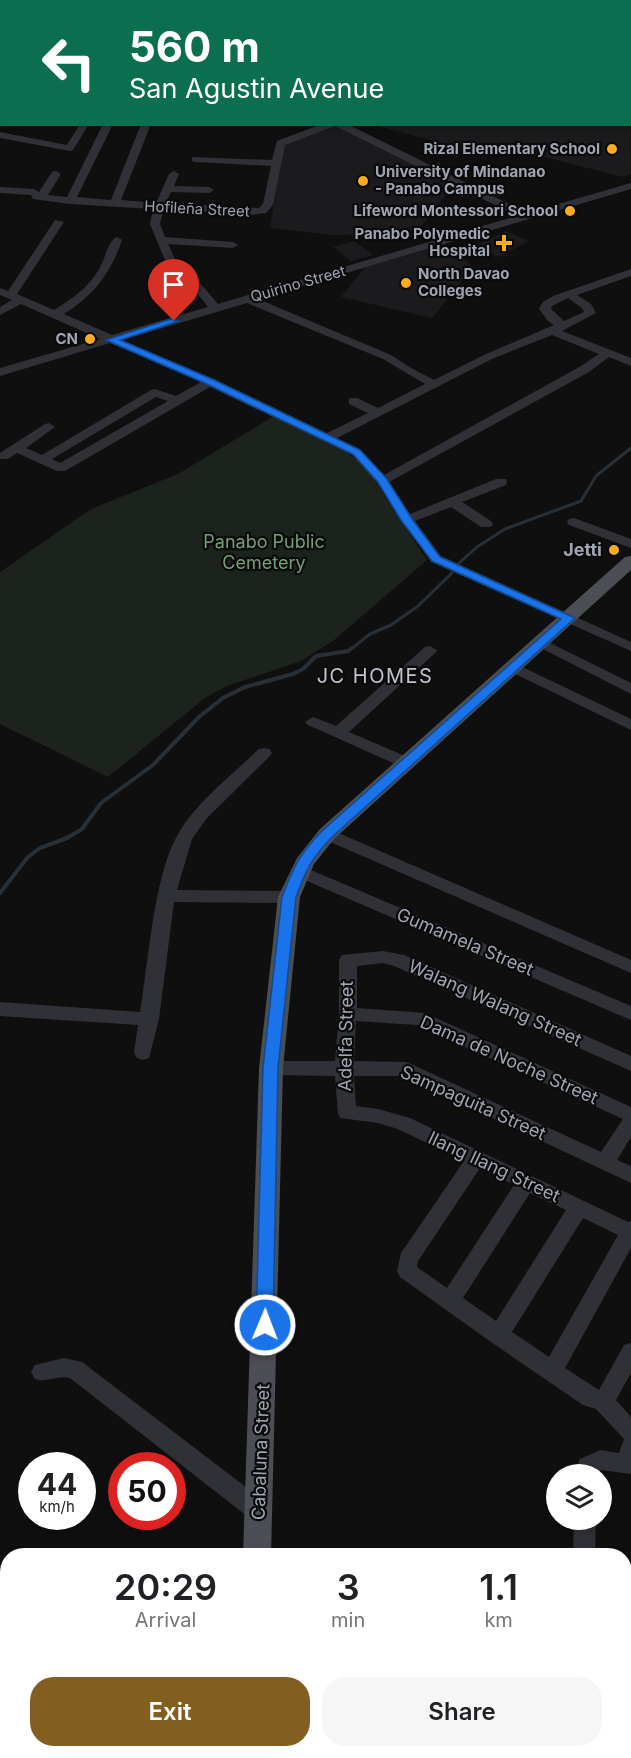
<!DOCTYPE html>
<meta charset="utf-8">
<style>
body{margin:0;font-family:Inter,sans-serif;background:#f6f6f6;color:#202124;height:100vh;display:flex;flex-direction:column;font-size:22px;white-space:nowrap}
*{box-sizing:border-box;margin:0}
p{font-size:20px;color:#757577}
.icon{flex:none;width:33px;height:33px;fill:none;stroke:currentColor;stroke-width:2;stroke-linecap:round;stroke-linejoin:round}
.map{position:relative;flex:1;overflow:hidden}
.sheet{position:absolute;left:0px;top:1548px;width:632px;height:210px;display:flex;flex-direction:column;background:#fff;border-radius:24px 24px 0 0;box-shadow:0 3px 9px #0003}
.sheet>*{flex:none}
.guide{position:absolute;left:0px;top:0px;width:632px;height:126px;box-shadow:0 3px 9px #0003;background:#0b6e4f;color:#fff;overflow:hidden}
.buttons{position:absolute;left:546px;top:1464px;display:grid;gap:12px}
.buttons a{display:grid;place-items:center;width:66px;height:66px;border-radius:50%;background:#fff;box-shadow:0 3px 9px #0003;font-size:30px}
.speed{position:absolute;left:18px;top:1452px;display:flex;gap:12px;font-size:30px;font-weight:700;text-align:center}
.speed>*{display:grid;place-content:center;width:78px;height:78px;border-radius:50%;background:#fff;box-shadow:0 3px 9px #0003;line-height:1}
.speed small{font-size:15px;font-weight:400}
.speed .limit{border:9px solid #d22;background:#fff;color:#111}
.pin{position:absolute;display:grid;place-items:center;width:51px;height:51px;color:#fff;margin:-62px -26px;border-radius:50% 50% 50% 0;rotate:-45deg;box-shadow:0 0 6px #0007}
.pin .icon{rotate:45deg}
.me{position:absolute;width:66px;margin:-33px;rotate:1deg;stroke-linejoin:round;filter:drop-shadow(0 0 4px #0008)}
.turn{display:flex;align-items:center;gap:21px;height:126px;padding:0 30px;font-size:27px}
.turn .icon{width:78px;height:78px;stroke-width:2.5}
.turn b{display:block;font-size:42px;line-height:51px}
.eta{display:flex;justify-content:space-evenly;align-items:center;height:102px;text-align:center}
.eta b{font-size:36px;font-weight:600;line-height:42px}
.button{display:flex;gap:12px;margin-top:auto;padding:12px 30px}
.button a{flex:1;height:69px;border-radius:24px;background:#825f21;color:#fff;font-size:24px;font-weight:600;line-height:69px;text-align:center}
.button a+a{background:#f6f6f6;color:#202124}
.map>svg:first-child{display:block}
.built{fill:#1b1b1d}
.green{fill:#1b231c}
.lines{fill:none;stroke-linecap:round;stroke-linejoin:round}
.stream-far2{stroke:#273036;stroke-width:2}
.stream-far1{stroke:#273036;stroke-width:3}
.stream{stroke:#273036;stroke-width:4}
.minor{fill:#303136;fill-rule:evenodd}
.major{fill:#4c4e55;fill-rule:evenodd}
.highway{fill:#5c5f67;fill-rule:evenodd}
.route{fill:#1a73e8;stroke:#114b97;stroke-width:1.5}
.poi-dot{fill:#faab1e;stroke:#0a0a0b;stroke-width:2}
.labels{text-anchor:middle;stroke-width:4.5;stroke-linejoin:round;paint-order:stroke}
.far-poi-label{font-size:15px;font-weight:bold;fill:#9fa5b2;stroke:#0a0a0b;text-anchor:end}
.far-street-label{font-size:15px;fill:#9fa5b2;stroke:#0a0a0b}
.park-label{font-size:18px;fill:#759f77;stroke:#0a0a0b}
.poi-label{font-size:18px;font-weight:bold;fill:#9fa5b2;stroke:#0a0a0b;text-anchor:end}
.street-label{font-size:18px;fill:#9fa5b2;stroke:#0a0a0b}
.neighbourhood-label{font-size:20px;letter-spacing:1.5px;fill:#c0c4ce;stroke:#0a0a0b}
</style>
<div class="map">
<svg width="631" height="1758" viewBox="0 0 631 1758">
<rect width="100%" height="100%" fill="#0f0f10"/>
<g class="built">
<polygon points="630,110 631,174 623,177 497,145 484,154 373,125 630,124"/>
<polygon points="331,126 336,126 454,184 413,237 379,234 332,235 270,228 283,143"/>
<polygon points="506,231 529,241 498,257 486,252 473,250 477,245"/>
<polygon points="354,241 373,255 351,261 333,247"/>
<polygon points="438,247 453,251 473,267 432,318 341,297 365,267"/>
</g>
<polygon class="green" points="274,416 346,451 368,470 427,560 333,641 301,661 227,686 205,698 108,777 0,724 0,572 91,509 178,474"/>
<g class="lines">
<polyline class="stream-far2" points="613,2 617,0"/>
<g class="stream-far1">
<polyline points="458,564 477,547 505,529 581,501 596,476 631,448"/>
<polyline points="350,650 370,634 391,625 418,606 452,573"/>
</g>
<polyline class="stream" points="0,893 28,857 40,848 67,838 82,829 101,803 153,765 200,716 223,698 245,687 293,674 303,669 316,656 348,651 352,648"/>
<g class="minor">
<polygon points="0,0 5,2 2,2 2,5"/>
<polygon points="145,0 153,0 154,2 146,2"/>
<polygon points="196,0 204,0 205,2 197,2"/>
<polygon points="237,0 245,0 246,2 238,2"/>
<polygon points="341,0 350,0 351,2 342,2"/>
<polygon points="430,0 453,0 428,2"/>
<polygon points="508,0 518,0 507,2"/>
<polygon points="565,0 575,0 576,2 566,2"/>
<polygon points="0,14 2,14 0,20"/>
<rect x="0" y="27" width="2" height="6"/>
<polygon points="630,28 631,29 631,35 630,34"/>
<rect x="0" y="56" width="2" height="6"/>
<rect x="630" y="57" width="1" height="6"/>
<rect x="0" y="90" width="2" height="6"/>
<polygon points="80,124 89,124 73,150 70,151 0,138 0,132 67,145"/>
<path d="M103 124H113L77 197 111 200 141 124H151L121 200 156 203 169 174 174 171 179 174 174 186 209 187 214 190 209 193 171 192 166 203 259 208 263 204 271 166 195 162 192 161V157L272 160 277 141 322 124H347L527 213 631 183V189L258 299 391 355 411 368 434 380 484 355 554 325 548 321 539 309 543 302 553 296 631 269V276L577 295 591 304 596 313 562 331 631 358V366L609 357 589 372 389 482 410 514 496 479H506L507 482 506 485 462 502 491 521 493 524 491 527H481L451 507 415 521 441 556 631 642V651L431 562 377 483 352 455 210 387 65 471H57L17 453 8 459H0V453L45 424 49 423 55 427 26 448 42 455 151 390 155 389 176 396 201 382 110 343 0 376V368L100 339 21 304 0 315V307L12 300 0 295V288L8 291 55 220 64 222 17 294 54 310C72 299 89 287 99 269 105 260 108 240 117 237L122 240C111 273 93 296 64 314L112 335 208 307 193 288 167 265 150 224 153 209 70 204 33 199 31 195 0 193V187L34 189 39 192 52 172 56 171 61 174 48 195 67 197ZM335 126 517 216 218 304 201 284 177 263 168 244 233 248 238 245 233 242 165 237 160 224 164 209 250 215 266 213 273 205 285 145ZM568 298 582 308 584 312 564 321 551 309 552 306ZM247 303 383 359 425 384 378 408 357 398H349V404L368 413 327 433 214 379 122 340ZM552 335 599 354 581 366 384 475 360 449 337 438 492 359ZM156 397 168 401 60 463 52 459Z"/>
<polygon points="574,518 631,539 631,548 569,525 567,522 569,519"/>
<polygon points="542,639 631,683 631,694 537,646 535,643"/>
<polygon points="430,646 437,650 435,653 349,732 412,759 415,763 412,767 402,767 308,725 305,722 313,717 336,726 425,647"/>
<polygon points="514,663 631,719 631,730 509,671 507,668 509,665"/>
<path d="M264 748 269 749 272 753 269 757 207 818 192 839 177 890 289 891 295 893 297 897 295 901 289 903 174 902 159 1019 149 1058 143 1060 137 1058 134 1053 138 1025 0 1016V1002L140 1012C148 964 154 876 177 836 196 802 231 776 259 749Z"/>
<polygon points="327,828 631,960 631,973 321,838 319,834 321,830"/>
<polygon points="299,865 631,1006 631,1020 293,875 291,871 293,867"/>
<path d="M383 951 404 955 631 1056V1071L394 966 383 963 357 966V1008L425 1013 631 1107V1137L617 1160 631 1166V1183L403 1076H354L356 1106 378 1109 410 1118 628 1222 631 1221V1248L565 1368 599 1390 624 1345 631 1343V1373L616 1400 631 1417V1474L601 1470 596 1474H574L580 1459 600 1450 619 1453 624 1439 596 1409 583 1405 491 1342 400 1277 397 1271 401 1253 464 1161 398 1129 378 1123 340 1118 338 1113 335 1076 271 1075 265 1073 262 1068 265 1063 271 1061H335L339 1014V960L342 955ZM356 1021 417 1025 623 1119 601 1152 411 1064 405 1062 354 1061ZM480 1168 514 1185 447 1288 417 1267 418 1261ZM530 1193 566 1210 496 1321 463 1298ZM583 1218 618 1235 549 1357 512 1332Z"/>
<path d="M64 1358 82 1362 268 1504 271 1512 268 1520 260 1523 252 1520 70 1378C57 1375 47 1383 35 1379L31 1372 35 1365Z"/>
<polygon points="574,1520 596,1520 595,1556 573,1556"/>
</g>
<g class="major">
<polygon points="631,556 631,570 334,839 314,864 300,897 283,1068 271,1556 243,1556 259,1068 278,897 297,858 320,829 625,557"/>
<polygon points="182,1750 214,1750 211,1758 179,1758"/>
</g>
<g class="highway">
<polygon points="443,0 456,0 457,2 444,2"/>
<polygon points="465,0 478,0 479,2 466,2"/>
<rect x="630" y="83" width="1" height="8"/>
</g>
</g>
<path class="route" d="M171 319 179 321 120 340 214 380 360 450 386 478 412 519 440 557 575 618 332 837C311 859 306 870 296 897L278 1068 273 1325 271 1330 265 1332 259 1330 256 1325 263 1068 282 897C294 866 299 855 322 831L561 619 432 561 401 520 378 482 353 454 207 384 106 340Z"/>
<g class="poi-dot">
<circle cx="612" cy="149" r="6"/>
<circle cx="363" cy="181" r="6"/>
<circle cx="570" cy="211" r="6"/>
<path d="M501 234h6v6h6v6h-6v6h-6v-6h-6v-6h6z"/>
<circle cx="406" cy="283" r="6"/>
<circle cx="90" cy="339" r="6"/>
<circle cx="614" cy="550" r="6"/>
</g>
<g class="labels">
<g class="far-poi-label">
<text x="600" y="154">Rizal Elementary School</text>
<text x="375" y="177" text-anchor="start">University of Mindanao<tspan x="375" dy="17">- Panabo Campus</tspan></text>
<text x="558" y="216">Lifeword Montessori School</text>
<text x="490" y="239">Panabo Polymedic<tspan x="490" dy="17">Hospital</tspan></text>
<text x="418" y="279" text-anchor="start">North Davao<tspan x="418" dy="17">Colleges</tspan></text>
<text x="78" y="344">CN</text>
</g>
<g class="far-street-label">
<text transform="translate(197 209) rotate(3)" y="5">Hofileña Street</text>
<text transform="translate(298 284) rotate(-16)" y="5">Quirino Street</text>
</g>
<g class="park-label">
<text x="264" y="548">Panabo Public<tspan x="264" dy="21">Cemetery</tspan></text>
</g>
<g class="poi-label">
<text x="602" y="556">Jetti</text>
</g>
<g class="street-label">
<text transform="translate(465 942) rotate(23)" y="6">Gumamela Street</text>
<text transform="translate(495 1003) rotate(24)" y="6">Walang Walang Street</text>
<text transform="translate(346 1036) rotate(-89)" y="6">Adelfa Street</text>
<text transform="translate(509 1060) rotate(24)" y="6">Dama de Noche Street</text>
<text transform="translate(473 1103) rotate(24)" y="6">Sampaguita Street</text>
<text transform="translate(494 1167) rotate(25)" y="6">Ilang Ilang Street</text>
<text transform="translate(261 1452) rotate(-88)" y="6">Cabaluna Street</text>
</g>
<g class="neighbourhood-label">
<text x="375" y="683">JC HOMES</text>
</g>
</g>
</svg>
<div class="buttons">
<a><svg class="icon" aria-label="layers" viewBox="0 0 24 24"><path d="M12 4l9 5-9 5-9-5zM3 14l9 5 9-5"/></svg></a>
</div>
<div class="speed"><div>44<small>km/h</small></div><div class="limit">50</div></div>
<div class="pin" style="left:174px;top:321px;background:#d93025"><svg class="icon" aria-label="arrive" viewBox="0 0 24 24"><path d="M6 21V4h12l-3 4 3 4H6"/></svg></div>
<svg class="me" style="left:265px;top:1325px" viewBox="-20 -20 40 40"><circle r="17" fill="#1a73e8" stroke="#fff" stroke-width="3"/><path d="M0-11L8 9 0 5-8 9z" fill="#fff"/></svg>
<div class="guide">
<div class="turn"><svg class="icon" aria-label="left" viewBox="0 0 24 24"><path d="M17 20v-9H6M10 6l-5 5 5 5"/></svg><div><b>560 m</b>San Agustin Avenue</div></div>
</div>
<section class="sheet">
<div class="eta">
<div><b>20:29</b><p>Arrival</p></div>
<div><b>3</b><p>min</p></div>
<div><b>1.1</b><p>km</p></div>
</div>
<div class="button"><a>Exit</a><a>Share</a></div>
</section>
</div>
